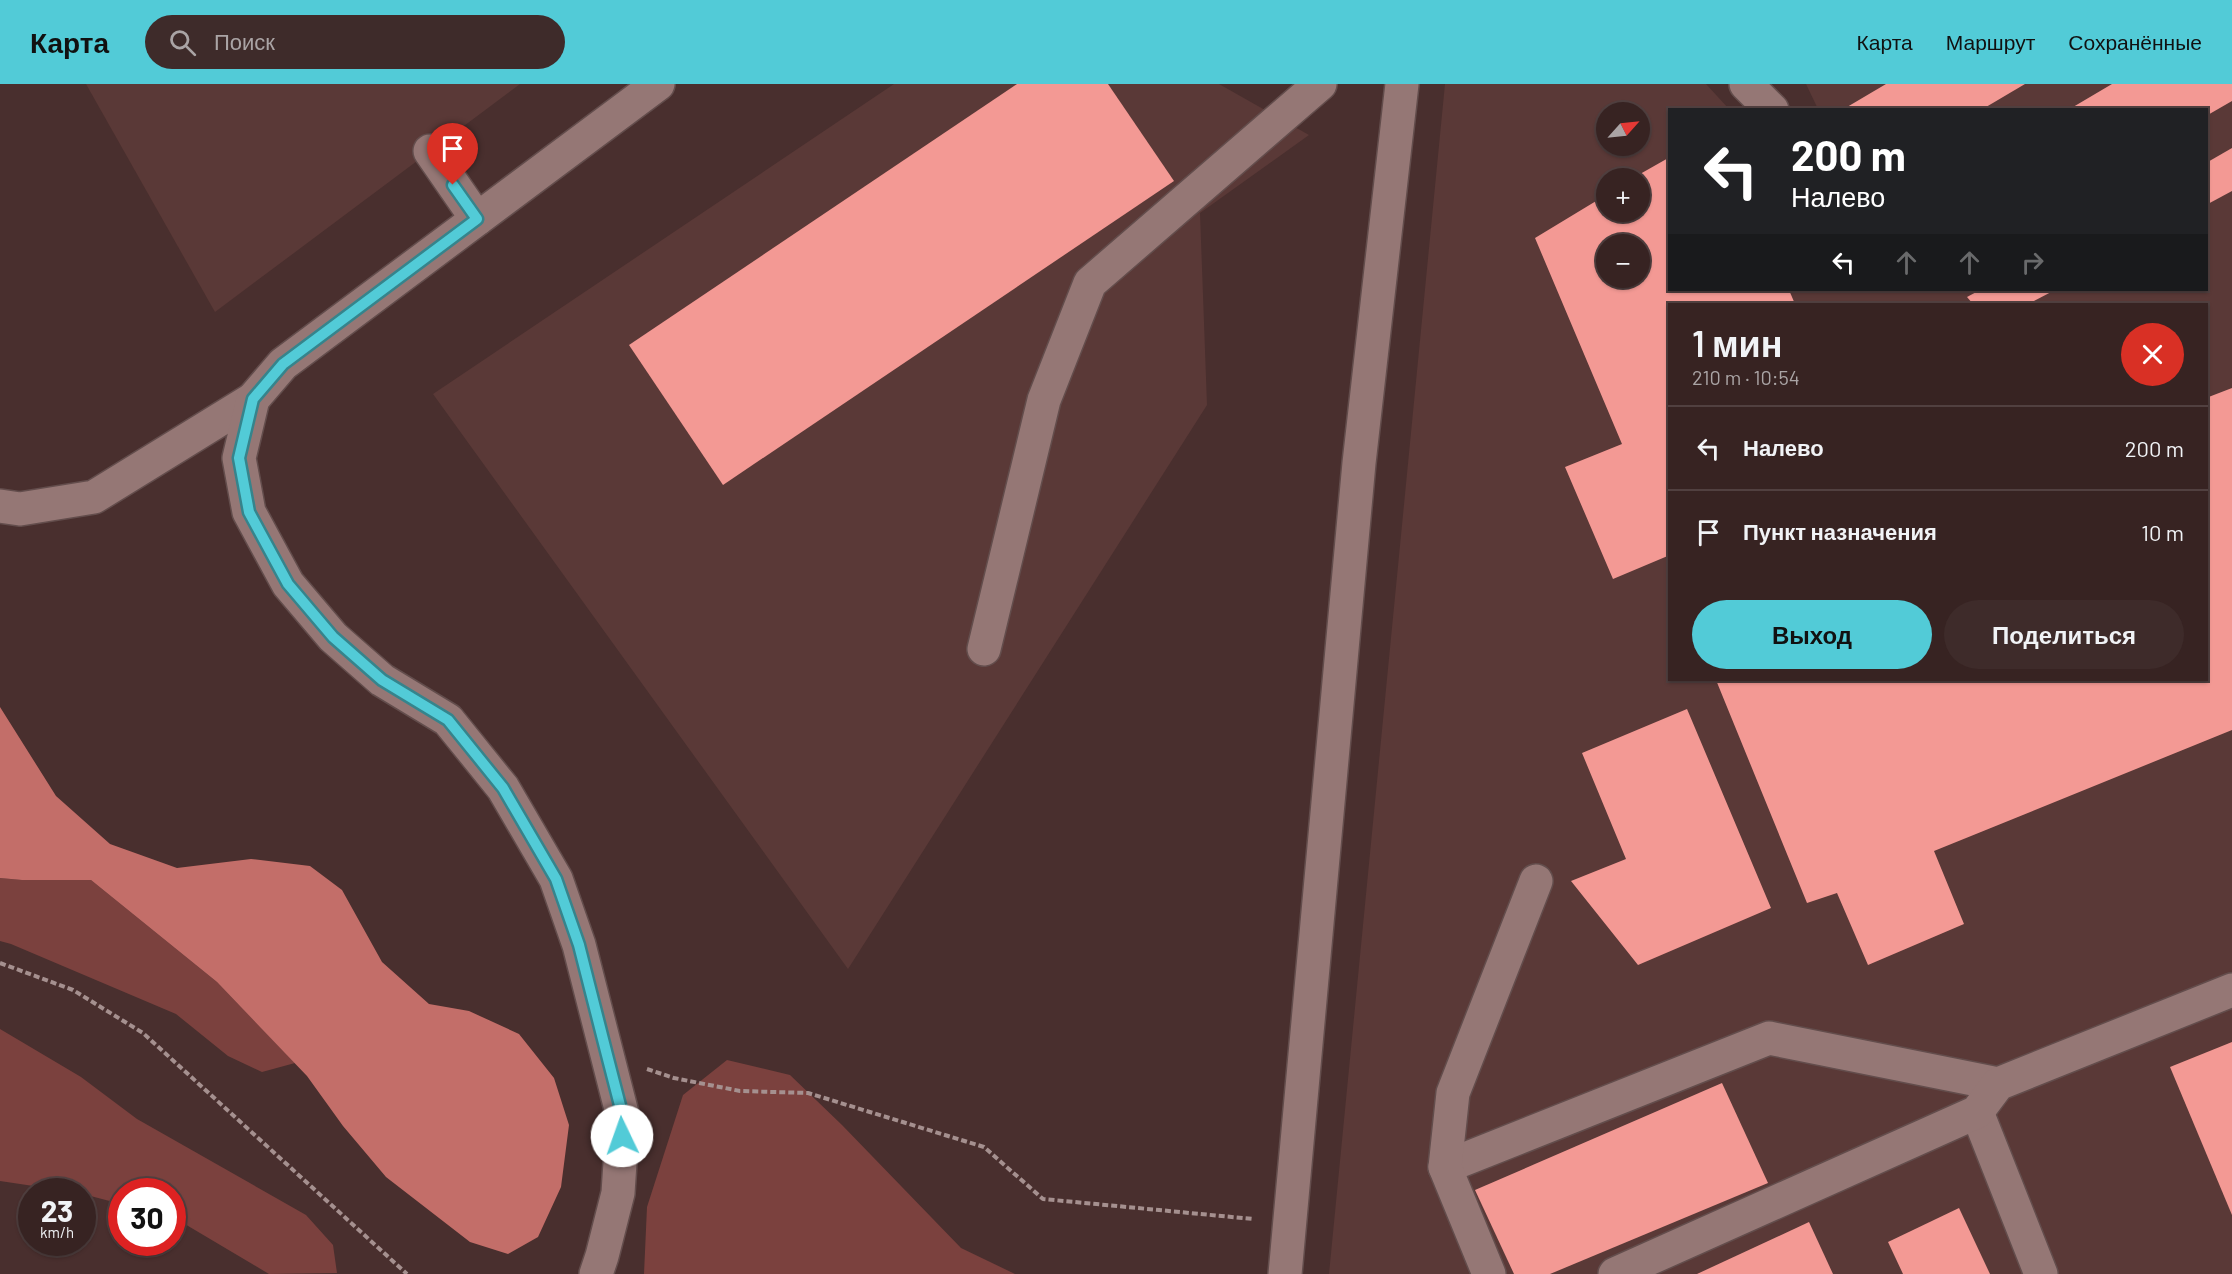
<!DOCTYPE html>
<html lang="ru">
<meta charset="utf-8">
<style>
body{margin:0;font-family:Barlow,sans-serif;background:#3e2b2a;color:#f1f3f6;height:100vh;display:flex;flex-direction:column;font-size:22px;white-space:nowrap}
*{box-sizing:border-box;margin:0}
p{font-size:20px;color:#aaa4a5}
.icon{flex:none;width:33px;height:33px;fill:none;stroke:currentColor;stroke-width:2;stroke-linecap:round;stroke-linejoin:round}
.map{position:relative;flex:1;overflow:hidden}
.drawer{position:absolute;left:1668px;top:219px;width:540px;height:378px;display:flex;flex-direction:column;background:#372322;border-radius:0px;box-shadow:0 2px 4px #0004,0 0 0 2px #514040}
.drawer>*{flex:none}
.hud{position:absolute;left:1668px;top:24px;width:540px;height:183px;border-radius:0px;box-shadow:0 2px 4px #0004,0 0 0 2px #514040;background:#202124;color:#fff;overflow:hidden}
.needle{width:39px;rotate:63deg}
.tools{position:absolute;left:1596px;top:18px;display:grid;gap:12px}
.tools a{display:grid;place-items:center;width:54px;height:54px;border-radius:50%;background:#372322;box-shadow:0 2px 4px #0004,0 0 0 2px #514040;font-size:30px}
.speed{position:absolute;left:18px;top:1094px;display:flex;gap:12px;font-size:30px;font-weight:700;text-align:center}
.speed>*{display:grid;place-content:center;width:78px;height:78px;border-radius:50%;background:#372322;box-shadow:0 2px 4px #0004,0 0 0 2px #514040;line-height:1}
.speed small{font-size:15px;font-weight:400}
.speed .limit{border:9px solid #d22;background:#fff;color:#111}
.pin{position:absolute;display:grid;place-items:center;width:51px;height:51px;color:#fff;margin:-62px -26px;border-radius:50% 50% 50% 0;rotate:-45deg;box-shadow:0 0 6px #0007}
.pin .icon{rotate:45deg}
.me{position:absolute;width:66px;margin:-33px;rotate:357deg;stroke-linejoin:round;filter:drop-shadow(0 0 4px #0008)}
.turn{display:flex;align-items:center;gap:21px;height:126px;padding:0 24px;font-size:27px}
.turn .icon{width:78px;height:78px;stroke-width:2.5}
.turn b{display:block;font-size:42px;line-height:51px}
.lanes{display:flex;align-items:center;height:57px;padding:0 24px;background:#0003;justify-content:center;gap:30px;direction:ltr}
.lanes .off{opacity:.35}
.round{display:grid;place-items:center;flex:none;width:63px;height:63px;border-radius:32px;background:#3e2b2a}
.summary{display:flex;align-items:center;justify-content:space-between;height:102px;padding:0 24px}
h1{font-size:36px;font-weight:600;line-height:45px}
.button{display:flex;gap:12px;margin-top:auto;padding:12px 24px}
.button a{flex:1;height:69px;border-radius:36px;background:#52cbd7;color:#111;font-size:24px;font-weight:600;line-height:69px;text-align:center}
.button a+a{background:#3e2b2a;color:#f1f3f6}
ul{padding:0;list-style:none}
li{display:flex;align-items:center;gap:18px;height:84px;padding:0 24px;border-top:2px solid #514040}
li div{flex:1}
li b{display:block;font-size:22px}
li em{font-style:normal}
header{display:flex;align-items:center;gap:36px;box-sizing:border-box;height:84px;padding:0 30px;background:#52cbd7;color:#111}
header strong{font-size:28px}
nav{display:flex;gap:33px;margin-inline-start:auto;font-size:21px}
.search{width:420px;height:54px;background:#3e2b2a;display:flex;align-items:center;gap:15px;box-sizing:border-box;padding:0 21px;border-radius:33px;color:#aaa4a5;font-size:22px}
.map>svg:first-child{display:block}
.built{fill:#5a3937;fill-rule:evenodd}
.green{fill:#7b413e}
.water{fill:#c36e69}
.building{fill:#f39994;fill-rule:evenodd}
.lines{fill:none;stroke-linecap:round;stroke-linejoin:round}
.minor-casing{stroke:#634d4c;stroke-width:36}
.path{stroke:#a5908f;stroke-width:4;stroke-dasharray:6 3;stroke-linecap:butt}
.minor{stroke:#957775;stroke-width:33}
.route-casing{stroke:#35848c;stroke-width:15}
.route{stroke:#52cbd7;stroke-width:10}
</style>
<header>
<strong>Карта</strong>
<div class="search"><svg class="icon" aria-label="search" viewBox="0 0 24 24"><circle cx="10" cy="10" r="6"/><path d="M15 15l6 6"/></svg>Поиск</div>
<nav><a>Карта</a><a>Маршрут</a><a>Сохранённые</a></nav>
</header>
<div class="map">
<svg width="2232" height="1190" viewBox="0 0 2232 1190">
<rect width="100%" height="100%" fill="#492f2e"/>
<g class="built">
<polygon points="86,0 520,0 215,228"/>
<polygon points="894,0 1219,0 1309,51 1200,129 1207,321 848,885 433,310"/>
<path d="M1445 0H1706L1729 25 1670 26V206H2206V26L1818 25 1806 0H2232V1190H1329ZM1606 28H1640V62H1606ZM1606 94H1640V128H1606ZM1606 160H1640V194H1606ZM1670 220H2206V596H1670Z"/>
</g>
<g class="green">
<polygon points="0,794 22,796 91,796 217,898 295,979 262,988 228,972 176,930 11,860 0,857"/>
<polygon points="0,945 81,993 137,1035 306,1131 333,1161 337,1189 269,1190 173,1133 172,1107 122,1107 121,1120 83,1110 82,1107 67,1107 0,1097"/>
<polygon points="727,976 790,991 842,1041 961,1164 1015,1190 644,1190 647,1123 683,1011"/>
</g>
<polygon class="water" points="0,623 56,712 110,760 177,784 251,775 310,782 342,806 382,878 429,920 469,927 519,950 554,994 569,1041 561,1103 538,1153 508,1170 470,1158 386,1093 343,1042 307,992 217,898 91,796 22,796 0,794"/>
<g class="building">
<polygon points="1017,0 1108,0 1174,97 723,401 629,261"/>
<polygon points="1886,0 2025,0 1981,26 1842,26"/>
<polygon points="2112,0 2232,0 2232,17 2206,32 2206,26 2068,26"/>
<polygon points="2232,64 2232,107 2206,121 2206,79"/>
<path d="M1670 73V206H1789L1795 220H1670V471L1613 495 1565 383 1622 360 1535 154 1606 111V128H1640V94H1633ZM1606 160H1640V194H1606Z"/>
<polygon points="1980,206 2055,206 2028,220 1973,220 1967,213"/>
<polygon points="2232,304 2232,646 1934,767 1964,840 1868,881 1837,809 1807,819 1716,596 2206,596 2206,314"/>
<polygon points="1687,625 1771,824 1638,881 1571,797 1626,775 1582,669"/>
<polygon points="2232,958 2232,1131 2170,983"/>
<polygon points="1722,999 1768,1099 1550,1190 1514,1190 1475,1106"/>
<polygon points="1959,1124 1990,1190 1903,1190 1888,1158"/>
<polygon points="1809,1138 1833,1190 1697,1190"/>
</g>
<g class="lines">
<defs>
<g id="minor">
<polyline points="1746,0 1772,26"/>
<polyline points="430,67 477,135"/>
<polyline points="0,422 20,425 94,413 253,315"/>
<polyline points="984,565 1044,316 1090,199 1320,0"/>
<polyline points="1977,1028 2041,1190"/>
<polyline points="1445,1083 1769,954 1998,1000"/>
<polyline points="596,1190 602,1172 618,1109 623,1033 579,861 556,795 503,704 448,636 382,596 333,553 288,500 249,428 239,374 253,315 283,280 658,0"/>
<polyline points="1285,1190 1359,379 1402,0"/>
<polyline points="1489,1190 1445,1083 1453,1009 1536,797"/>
<polyline points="1615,1190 1977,1028 1998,1000 2232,906"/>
</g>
</defs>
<use href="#minor" class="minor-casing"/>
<g class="path">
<polyline points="0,879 73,906 143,949 407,1190"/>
<polyline points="647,985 674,994 740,1007 808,1009 984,1063 1043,1115 1253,1135"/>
</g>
<use href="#minor" class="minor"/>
</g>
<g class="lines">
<defs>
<polyline id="route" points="453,101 477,135 283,280 253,315 239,374 249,428 288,500 333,553 382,596 448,636 503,704 556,795 579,861 607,971 623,1033 622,1052"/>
</defs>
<use href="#route" class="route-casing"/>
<use href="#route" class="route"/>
</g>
</svg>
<div class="tools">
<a><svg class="needle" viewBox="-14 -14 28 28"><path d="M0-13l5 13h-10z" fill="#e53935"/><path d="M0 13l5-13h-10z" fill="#aaa4a5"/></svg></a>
<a>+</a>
<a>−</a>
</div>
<div class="speed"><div>23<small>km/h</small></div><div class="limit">30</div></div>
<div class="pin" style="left:453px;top:101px;background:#d93025"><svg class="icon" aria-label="arrive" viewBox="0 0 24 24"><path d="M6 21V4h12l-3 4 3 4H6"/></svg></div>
<svg class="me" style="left:622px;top:1052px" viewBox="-20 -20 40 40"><circle r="19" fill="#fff"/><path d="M0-13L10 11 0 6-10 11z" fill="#52cbd7"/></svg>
<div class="hud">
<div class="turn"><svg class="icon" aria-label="left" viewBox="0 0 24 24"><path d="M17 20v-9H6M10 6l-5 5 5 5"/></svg><div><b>200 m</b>Налево</div></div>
<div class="lanes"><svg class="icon" aria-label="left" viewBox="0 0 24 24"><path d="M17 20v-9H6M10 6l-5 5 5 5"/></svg><svg class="icon off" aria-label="ahead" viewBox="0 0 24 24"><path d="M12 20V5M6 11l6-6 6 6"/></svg><svg class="icon off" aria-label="ahead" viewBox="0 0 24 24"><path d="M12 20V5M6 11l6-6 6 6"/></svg><svg class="icon off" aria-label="right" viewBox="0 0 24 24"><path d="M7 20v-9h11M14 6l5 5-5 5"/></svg></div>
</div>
<section class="drawer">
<div class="summary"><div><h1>1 мин</h1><p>210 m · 10:54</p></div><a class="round" style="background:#d93025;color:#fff"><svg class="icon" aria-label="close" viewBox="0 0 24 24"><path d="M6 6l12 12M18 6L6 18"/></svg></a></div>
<ul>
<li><svg class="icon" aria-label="left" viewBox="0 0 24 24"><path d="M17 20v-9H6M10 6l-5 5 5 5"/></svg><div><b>Налево</b></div><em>200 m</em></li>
<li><svg class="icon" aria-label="arrive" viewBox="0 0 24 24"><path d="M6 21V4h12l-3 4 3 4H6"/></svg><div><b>Пункт назначения</b></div><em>10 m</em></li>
</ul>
<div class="button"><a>Выход</a><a>Поделиться</a></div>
</section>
</div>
